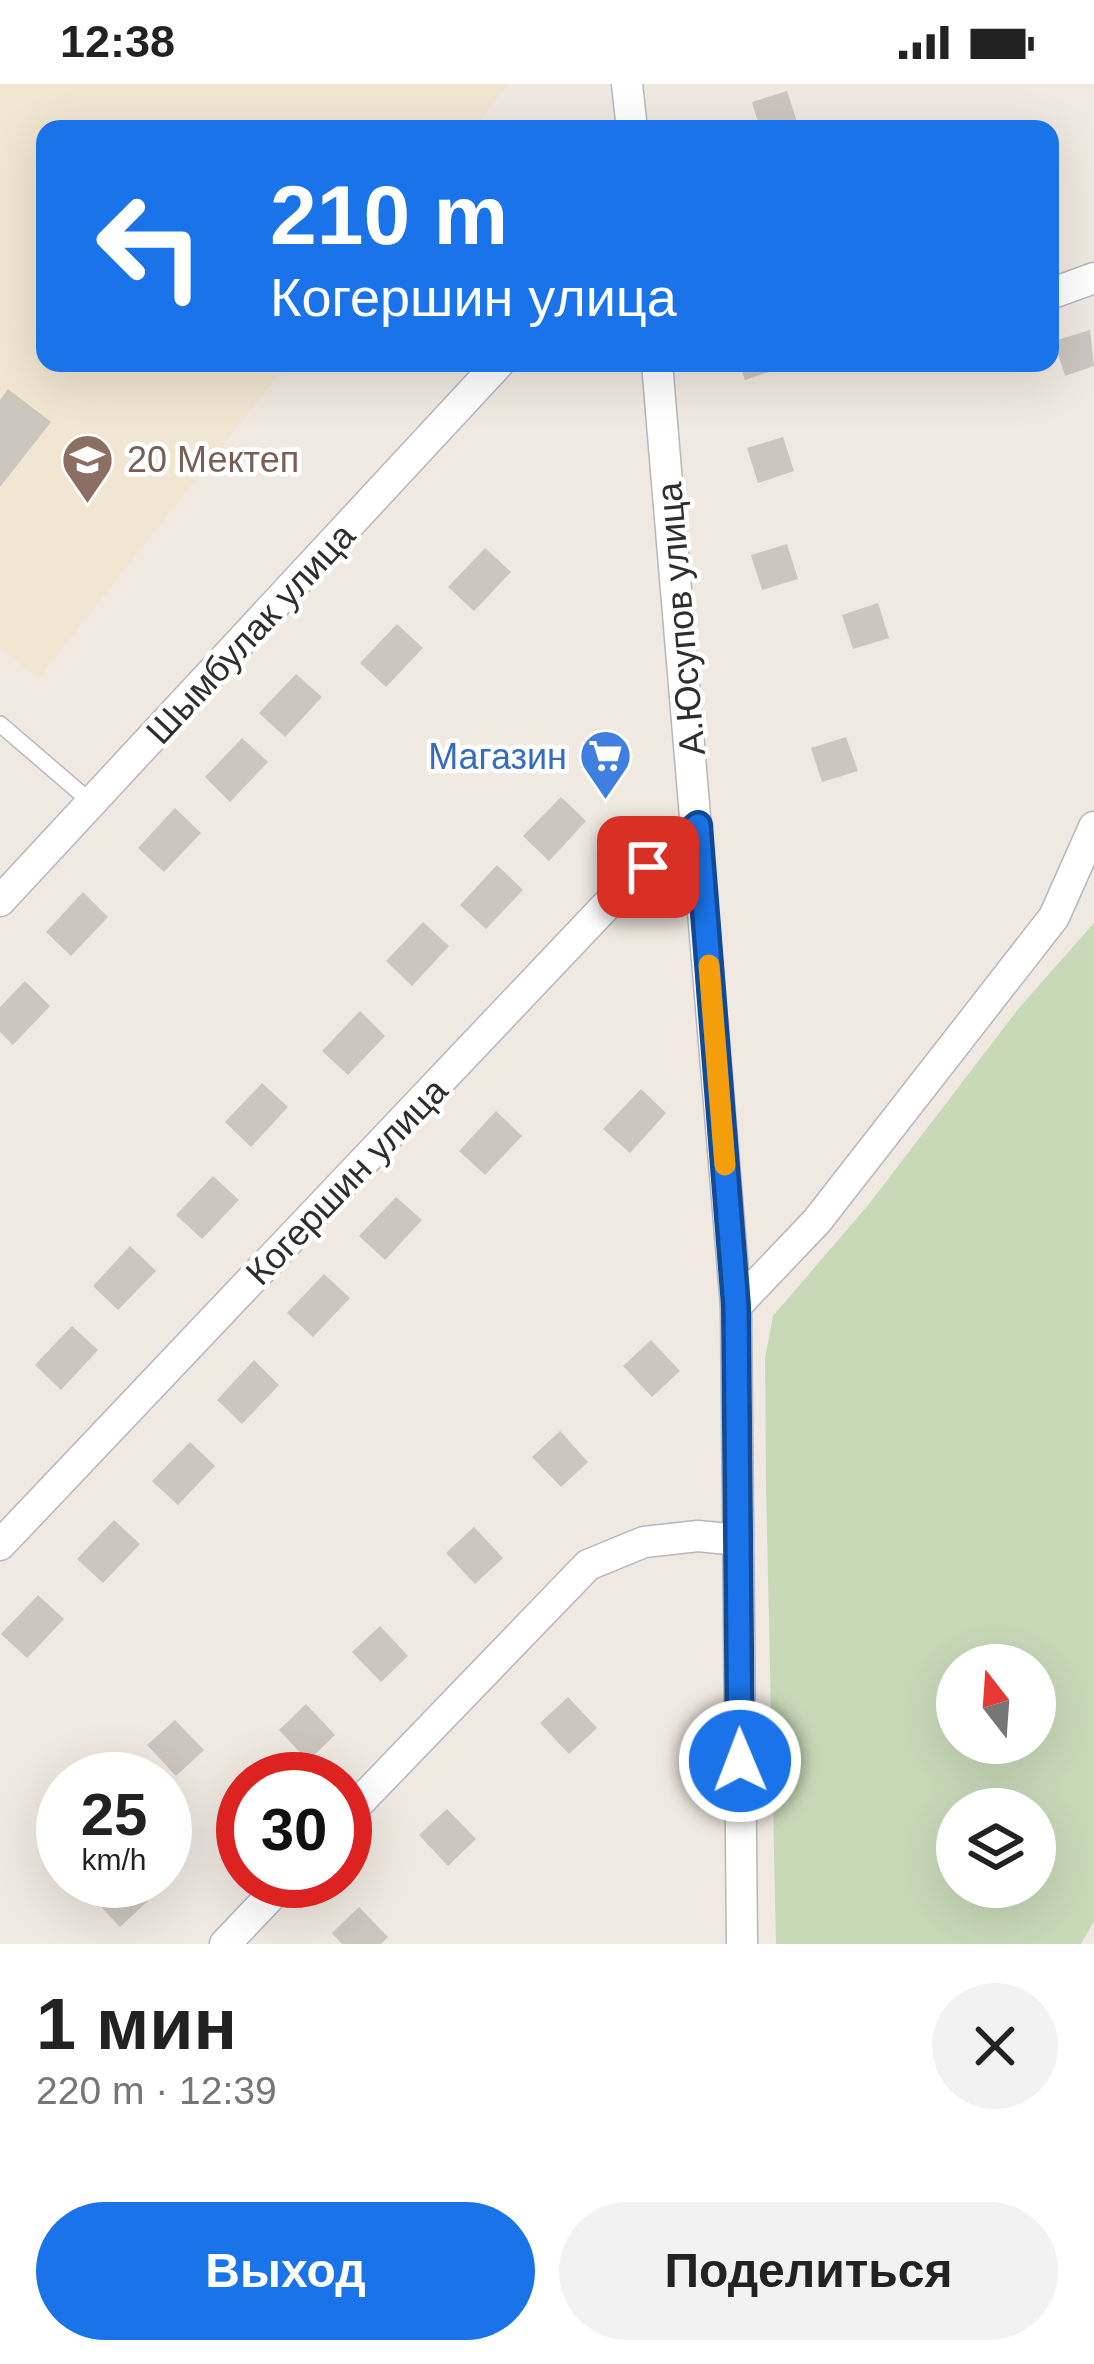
<!DOCTYPE html>
<html lang="ru">
<meta charset="utf-8">
<style>
body{margin:0;font-family:Helvetica,sans-serif;background:#f2f2f2;color:#222;height:100vh;display:flex;flex-direction:column;font-size:45px;white-space:nowrap}
*{box-sizing:border-box;margin:0}
p{font-size:39px;color:#767676}
.icon{flex:none;width:66px;height:66px;fill:none;stroke:currentColor;stroke-width:2;stroke-linecap:round;stroke-linejoin:round}
.map{position:relative;height:1860px;overflow:hidden}
.side{display:flex;flex-direction:column;background:#fff;flex:1}
.side>*{flex:none}
.top-card{position:absolute;left:36px;top:36px;width:1023px;height:252px;border-radius:24px;box-shadow:0 12px 48px #0002;background:#1a73e8;color:#fff;overflow:hidden}
.needle{width:78px;rotate:343deg}
.controls{position:absolute;left:936px;top:1560px;display:grid;gap:24px}
.controls a{display:grid;place-items:center;width:120px;height:120px;border-radius:50%;background:#fff;box-shadow:0 12px 48px #0002;font-size:60px}
.speed{position:absolute;left:36px;top:1668px;display:flex;gap:24px;font-size:60px;font-weight:700;text-align:center}
.speed>*{display:grid;place-content:center;width:156px;height:156px;border-radius:50%;background:#fff;box-shadow:0 12px 48px #0002;line-height:1}
.speed small{font-size:30px;font-weight:400}
.speed .limit{border:18px solid #d22;background:#fff;color:#111}
.pin{position:absolute;display:grid;place-items:center;width:102px;height:102px;color:#fff;margin:-51px;border-radius:24px;box-shadow:0 6px 18px #0006}
.me{position:absolute;width:132px;margin:-66px;rotate:359deg;stroke-linejoin:round;filter:drop-shadow(0 0 9px #0008)}
.turn{display:flex;align-items:center;gap:42px;height:252px;padding:0 36px;font-size:54px}
.turn .icon{width:156px;height:156px;stroke-width:2.5}
.turn b{display:block;font-size:84px;line-height:102px}
.round{display:grid;place-items:center;flex:none;width:126px;height:126px;border-radius:63px;background:#f2f2f2}
.headline{display:flex;align-items:center;justify-content:space-between;height:204px;padding:0 36px}
h1{font-size:72px;font-weight:800;line-height:90px}
.button{display:flex;gap:24px;margin-top:auto;padding:24px 36px}
.button a{flex:1;height:138px;border-radius:72px;background:#1a73e8;color:#fff;font-size:48px;font-weight:800;line-height:138px;text-align:center}
.button a+a{background:#f2f2f2;color:#222}
.status{display:flex;justify-content:space-between;align-items:center;height:84px;padding:0 60px;background:#fff;direction:ltr}
.status svg{height:33px;fill:currentColor}
.map>svg:first-child{display:block}
.education{fill:#f0e6d1}
.cemetery{fill:#c8d9b8;fill-rule:evenodd}
.building{fill:#cbc7bf}
.lines{fill:none;stroke-linecap:round;stroke-linejoin:round}
.service-casing{stroke:#b4b7c1;stroke-width:18}
.minor-casing{stroke:#b4b7c1;stroke-width:33}
.service{stroke:#fff;stroke-width:15}
.minor{stroke:#fff;stroke-width:30}
.route-casing{stroke:#114b97;stroke-width:30}
.route{stroke:#1a73e8;stroke-width:21}
.slow{stroke:#f59e0b;stroke-width:21}
.labels{text-anchor:middle;stroke-width:9;stroke-linejoin:round;paint-order:stroke}
.education-label{font-size:36px;fill:#785e54;stroke:#fff;text-anchor:start}
.street-label{font-size:36px;fill:#2e2e2e;stroke:#fff}
.shop-label{font-size:36px;fill:#366cbe;stroke:#fff;text-anchor:end}
</style>
<div class="status"><b>12:38</b><svg viewBox="0 0 49 12"><path d="M0 12V9h3v3zM5 12V6h3v6zM10 12V3h3v9zM15 12V0h3v12zM26 1h20v11H26zM47 4h2v5h-2z"/></svg></div>
<div class="map">
<svg width="1094" height="1860" viewBox="0 0 1094 1860">
<rect width="100%" height="100%" fill="#efe9e1"/>
<polygon class="education" points="0,0 509,0 473,45 45,45 45,279 288,279 39,594 0,564"/>
<path class="cemetery" d="M1094 839V1837L1081 1860H776L766 1399 765 1274 773 1232 869 1120 1019 924ZM957 1581H1035V1659H957ZM957 1725H1035V1803H957Z"/>
<g class="building">
<polygon points="787,7 798,41 760,45 752,18"/>
<polygon points="1090,246 1094,282 1065,292 1054,257"/>
<polygon points="739,279 779,279 780,284 745,296"/>
<polygon points="8,305 51,338 0,403 0,316"/>
<polygon points="783,353 794,387 758,399 747,364"/>
<polygon points="787,460 798,495 762,506 751,471"/>
<polygon points="485,464 511,488 474,527 448,503"/>
<polygon points="878,519 889,554 853,565 842,531"/>
<polygon points="397,540 423,564 386,603 360,579"/>
<polygon points="296,590 322,613 285,653 259,629"/>
<polygon points="846,653 858,687 822,698 811,664"/>
<polygon points="242,654 268,678 230,718 205,693"/>
<polygon points="561,713 586,737 549,777 523,752"/>
<polygon points="175,724 201,749 164,788 138,764"/>
<polygon points="497,781 523,806 486,845 460,821"/>
<polygon points="83,808 108,833 71,872 46,848"/>
<polygon points="423,838 449,862 412,902 386,877"/>
<polygon points="25,897 50,922 13,961 0,948 0,923"/>
<polygon points="360,927 385,952 348,991 322,967"/>
<polygon points="262,999 288,1023 251,1063 225,1038"/>
<polygon points="641,1005 666,1029 630,1069 603,1045"/>
<polygon points="496,1027 522,1052 485,1091 459,1067"/>
<polygon points="213,1092 239,1116 202,1155 176,1131"/>
<polygon points="396,1113 422,1136 385,1176 359,1152"/>
<polygon points="130,1162 156,1187 118,1226 93,1202"/>
<polygon points="324,1190 350,1214 313,1253 287,1229"/>
<polygon points="72,1242 98,1266 61,1306 35,1281"/>
<polygon points="651,1256 680,1287 652,1313 623,1282"/>
<polygon points="254,1276 279,1301 242,1340 217,1316"/>
<polygon points="560,1347 588,1378 561,1403 532,1373"/>
<polygon points="190,1358 215,1382 178,1421 152,1397"/>
<polygon points="114,1436 140,1460 103,1499 77,1475"/>
<polygon points="474,1443 503,1474 475,1500 446,1469"/>
<polygon points="38,1511 64,1535 27,1574 1,1550"/>
<polygon points="380,1542 408,1572 381,1598 352,1568"/>
<polygon points="568,1613 597,1644 569,1670 540,1639"/>
<polygon points="306,1620 335,1651 308,1677 279,1646"/>
<polygon points="175,1636 204,1666 176,1692 147,1661"/>
<polygon points="447,1725 476,1755 448,1782 419,1751"/>
<polygon points="107,1797 129,1797 148,1817 120,1843 91,1812"/>
<polygon points="359,1823 388,1853 381,1860 342,1860 332,1849"/>
</g>
<g class="lines">
<defs>
<polyline id="service" points="0,640 92,719"/>
<g id="minor">
<polyline points="627,0 632,45"/>
<polyline points="1050,210 1094,194"/>
<polyline points="657,279 736,1222 742,1860"/>
<polyline points="0,817 499,279"/>
<polyline points="736,1222 817,1137 1054,833 1094,743"/>
<polyline points="0,1461 623,804 697,741"/>
<polyline points="345,1733 588,1481 644,1458 698,1452 738,1456"/>
<polyline points="225,1860 285,1797"/>
</g>
</defs>
<use href="#service" class="service-casing"/>
<use href="#minor" class="minor-casing"/>
<use href="#service" class="service"/>
<use href="#minor" class="minor"/>
</g>
<g class="lines">
<defs>
<polyline id="route" points="648,783 698,741 736,1222 740,1677"/>
</defs>
<use href="#route" class="route-casing"/>
<use href="#route" class="route"/>
<polyline class="slow" points="709,881 725,1081"/>
</g>
<defs>
<symbol id="school-pin" viewBox="-11 -11 22 30"><path d="M0 17L-7.5 6A9.5 9.5 0 1 1 7.5 6Z" fill="#8d6e63" stroke="#fff"/><path d="M0-5L7-2L0 1L-7-2ZM-4 1L0 2.5L4 1V4Q0 6-4 4Z" fill="#fff"/></symbol>
<symbol id="supermarket-pin" viewBox="-11 -11 22 30"><path d="M0 17L-7.5 6A9.5 9.5 0 1 1 7.5 6Z" fill="#3f7fe0" stroke="#fff"/><path d="M-6-5.5h2.5l.6 2H6L4.5 2H-2.5L-4.4-4H-6ZM-1.5 3.2a1.3 1.3 0 1 0 .1 0ZM3 3.2a1.3 1.3 0 1 0 .1 0Z" fill="#fff"/></symbol>
</defs>
<g fill-rule="evenodd">
<use href="#school-pin" x="58" y="346" width="59" height="81"/>
<use href="#supermarket-pin" x="576" y="642" width="59" height="81"/>
</g>
<g class="labels">
<g class="education-label">
<text x="127" y="388">20 Мектеп</text>
</g>
<g class="street-label">
<text transform="translate(680 535) rotate(-95)" y="13">А.Юсупов улица</text>
<text transform="translate(250 549) rotate(-47)" y="13">Шымбулак улица</text>
<text transform="translate(346 1097) rotate(-46)" y="13">Когершин улица</text>
</g>
<g class="shop-label">
<text x="567" y="685">Магазин</text>
</g>
</g>
</svg>
<div class="controls">
<a><svg class="needle" viewBox="-14 -14 28 28"><path d="M0-13l5 13h-10z" fill="#e53935"/><path d="M0 13l5-13h-10z" fill="#767676"/></svg></a>
<a><svg class="icon" aria-label="layers" viewBox="0 0 24 24"><path d="M12 4l9 5-9 5-9-5zM3 14l9 5 9-5"/></svg></a>
</div>
<div class="speed"><div>25<small>km/h</small></div><div class="limit">30</div></div>
<div class="pin" style="left:648px;top:783px;background:#d93025"><svg class="icon" aria-label="arrive" viewBox="0 0 24 24"><path d="M6 21V4h12l-3 4 3 4H6"/></svg></div>
<svg class="me" style="left:740px;top:1677px" viewBox="-20 -20 40 40"><circle r="17" fill="#1a73e8" stroke="#fff" stroke-width="3"/><path d="M0-11L8 9 0 5-8 9z" fill="#fff"/></svg>
<div class="top-card">
<div class="turn"><svg class="icon" aria-label="left" viewBox="0 0 24 24"><path d="M17 20v-9H6M10 6l-5 5 5 5"/></svg><div><b>210 m</b>Когершин улица</div></div>
</div>
</div>
<section class="side">
<div class="headline"><div><h1>1 мин</h1><p>220 m · 12:39</p></div><a class="round"><svg class="icon" aria-label="close" viewBox="0 0 24 24"><path d="M6 6l12 12M18 6L6 18"/></svg></a></div>
<div class="button"><a>Выход</a><a>Поделиться</a></div>
</section>
